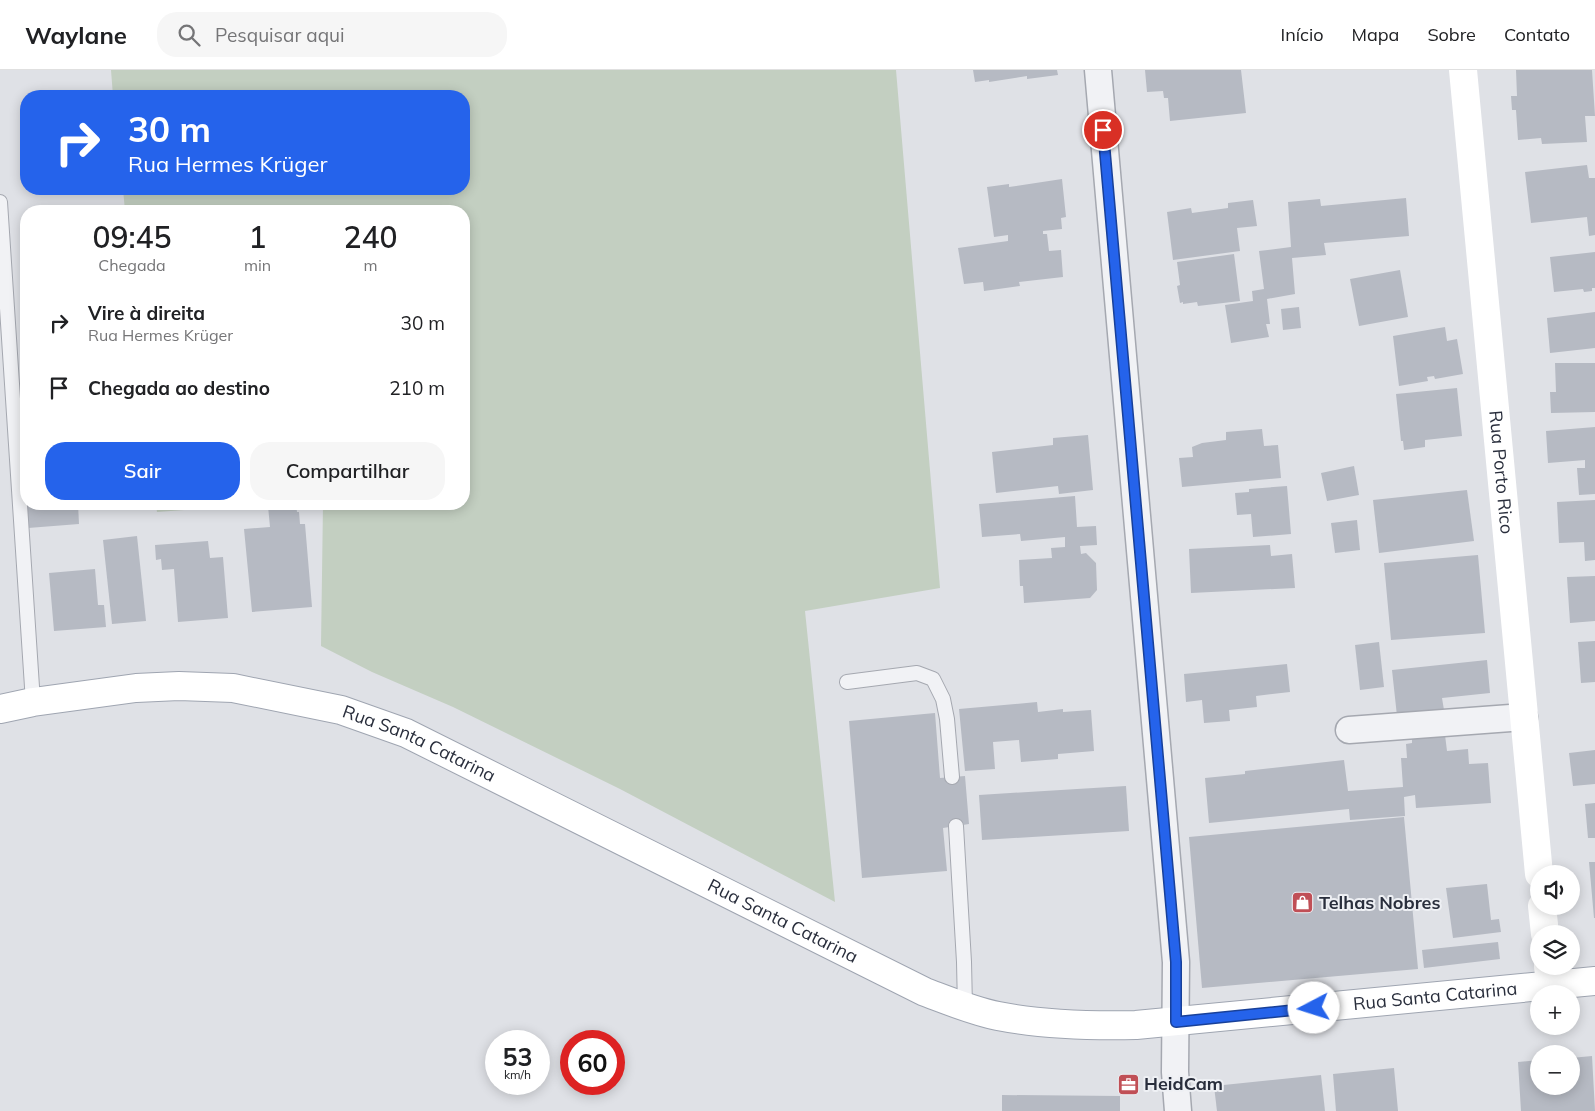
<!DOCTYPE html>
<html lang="pt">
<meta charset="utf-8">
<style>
body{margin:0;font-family:Mulish,sans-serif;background:#f6f6f6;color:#202124;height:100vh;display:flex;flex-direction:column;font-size:19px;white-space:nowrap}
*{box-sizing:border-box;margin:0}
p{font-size:16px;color:#757577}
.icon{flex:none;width:28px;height:28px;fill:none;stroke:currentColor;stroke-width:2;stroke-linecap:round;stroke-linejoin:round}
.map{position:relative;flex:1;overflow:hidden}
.details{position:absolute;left:20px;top:135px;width:450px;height:305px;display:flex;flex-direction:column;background:#fff;border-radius:20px;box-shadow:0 2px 12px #0003}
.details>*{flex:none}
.hud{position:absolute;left:20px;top:20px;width:450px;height:105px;border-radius:20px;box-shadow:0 2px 12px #0003;background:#2563eb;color:#fff;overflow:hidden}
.tools{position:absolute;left:1530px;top:795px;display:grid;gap:10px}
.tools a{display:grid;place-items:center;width:50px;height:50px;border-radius:50%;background:#fff;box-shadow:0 2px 12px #0003;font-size:25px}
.speed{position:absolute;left:485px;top:960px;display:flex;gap:10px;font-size:25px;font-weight:700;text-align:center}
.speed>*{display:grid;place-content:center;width:65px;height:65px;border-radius:50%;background:#fff;box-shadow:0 2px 12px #0003;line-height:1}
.speed small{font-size:12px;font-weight:400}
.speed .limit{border:8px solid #d22;background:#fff;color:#111}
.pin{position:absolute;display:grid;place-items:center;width:42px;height:42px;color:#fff;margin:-21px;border:2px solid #fff;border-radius:50%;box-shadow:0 1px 5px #0007}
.me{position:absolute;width:55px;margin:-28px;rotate:265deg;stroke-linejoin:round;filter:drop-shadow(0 0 4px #0008)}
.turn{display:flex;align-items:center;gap:18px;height:105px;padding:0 25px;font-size:22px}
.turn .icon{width:65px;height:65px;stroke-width:2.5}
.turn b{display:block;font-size:35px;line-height:42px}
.eta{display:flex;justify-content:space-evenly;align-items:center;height:85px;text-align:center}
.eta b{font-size:30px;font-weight:600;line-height:35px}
.button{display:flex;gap:10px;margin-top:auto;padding:10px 25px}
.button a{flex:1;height:58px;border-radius:20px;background:#2563eb;color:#fff;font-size:20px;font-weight:600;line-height:58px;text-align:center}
.button a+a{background:#f6f6f6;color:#202124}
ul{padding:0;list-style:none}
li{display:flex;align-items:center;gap:15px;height:65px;padding:0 25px}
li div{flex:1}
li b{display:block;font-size:19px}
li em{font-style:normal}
header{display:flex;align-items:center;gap:30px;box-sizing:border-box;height:70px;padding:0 25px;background:#fff;border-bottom:1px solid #e0e0e0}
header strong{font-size:24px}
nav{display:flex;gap:28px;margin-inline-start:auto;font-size:18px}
.search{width:350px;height:45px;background:#f6f6f6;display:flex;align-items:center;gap:12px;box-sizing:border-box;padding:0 18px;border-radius:20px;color:#757577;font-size:19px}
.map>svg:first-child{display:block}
.green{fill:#c3cfc1}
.building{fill:#b6bac3}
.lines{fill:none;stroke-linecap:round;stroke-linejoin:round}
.lane-casing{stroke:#a5a8b0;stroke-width:16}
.street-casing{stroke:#a5a8b0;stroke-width:29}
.primary-casing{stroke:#9fa5b1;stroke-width:30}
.lane{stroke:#f1f2f5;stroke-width:14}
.street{stroke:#f1f2f5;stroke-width:26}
.secondary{stroke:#fff;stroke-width:28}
.primary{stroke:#fff;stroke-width:28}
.route-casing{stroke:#184099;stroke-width:12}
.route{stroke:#2563eb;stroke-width:9}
.labels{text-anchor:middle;stroke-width:4;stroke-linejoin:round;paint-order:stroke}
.street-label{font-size:18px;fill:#292e3c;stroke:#eef0f4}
.poi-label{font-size:18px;font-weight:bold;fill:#292e3c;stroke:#eef0f4;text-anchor:start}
</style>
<header>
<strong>Waylane</strong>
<div class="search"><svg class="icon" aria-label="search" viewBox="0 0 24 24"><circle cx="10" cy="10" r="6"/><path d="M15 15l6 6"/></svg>Pesquisar aqui</div>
<nav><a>Início</a><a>Mapa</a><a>Sobre</a><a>Contato</a></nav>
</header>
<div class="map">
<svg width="1595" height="1041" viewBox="0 0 1595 1041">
<rect width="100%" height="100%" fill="#dfe1e6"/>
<g class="green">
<polygon points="111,0 896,0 940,518 805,541 835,832 620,719 453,637 372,602 321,576 323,434 464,434 464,141 125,141 123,119 464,119 464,26 113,26"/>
<polygon points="156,434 266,434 157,442"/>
</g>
<g class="building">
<polygon points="973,0 1057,0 1058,5 1027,9 1027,6 989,12 989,10 975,12"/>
<polygon points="1145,0 1241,0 1246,43 1170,51 1168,28 1164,28 1163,21 1147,22"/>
<polygon points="1516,0 1592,0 1595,46 1585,46 1587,72 1542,74 1541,68 1518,70 1516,40 1512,40 1511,26 1517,26"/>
<polygon points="1587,95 1589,108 1595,108 1595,165 1589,166 1587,147 1531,153 1525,102"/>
<polygon points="1062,109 1066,147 1061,148 1062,159 1043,161 1043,164 1047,164 1049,181 1061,180 1063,207 1019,212 1020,216 984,221 983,212 964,214 958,178 1008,171 1008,165 994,167 987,117 1009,114 1009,117"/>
<polygon points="1406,128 1409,166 1324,173 1326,185 1292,188 1295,224 1267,229 1270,254 1266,254 1269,267 1231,273 1225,235 1253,231 1252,221 1264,219 1259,181 1291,177 1288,132 1320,129 1321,136"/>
<polygon points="1253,130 1257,156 1237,158 1240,181 1173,190 1167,142 1191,138 1192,143 1228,138 1228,133"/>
<polygon points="1595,182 1595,218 1592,218 1592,221 1584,222 1583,219 1554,222 1550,187"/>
<polygon points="1234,184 1240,231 1198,236 1197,232 1183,234 1183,232 1180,233 1177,216 1180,215 1177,192"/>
<polygon points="1400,200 1408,247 1359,256 1350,209"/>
<polygon points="1299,237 1301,258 1283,260 1281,239"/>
<polygon points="1595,242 1595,278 1550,283 1547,248"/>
<polygon points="1445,257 1447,271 1457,269 1463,304 1435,309 1434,306 1427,307 1428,311 1399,316 1393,266"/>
<polygon points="1555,293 1595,293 1595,342 1551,343 1550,322 1556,322"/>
<polygon points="1457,318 1462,366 1425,370 1425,377 1404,380 1403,371 1401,371 1396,324"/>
<polygon points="1595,357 1595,424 1579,425 1577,398 1585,398 1585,390 1548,393 1546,361"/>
<polygon points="1262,359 1264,376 1278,375 1281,408 1182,417 1179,388 1193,387 1192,377 1202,373 1226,370 1226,362"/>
<polygon points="1088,365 1093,420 1059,424 1058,416 996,423 992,382 1053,375 1053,368"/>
<polygon points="1354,396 1359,425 1327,431 1321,403"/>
<polygon points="1287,416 1291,464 1253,467 1251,444 1237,445 1235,423 1249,422 1249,419"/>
<polygon points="1467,420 1474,471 1379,483 1373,430"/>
<polygon points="1075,426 1077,457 1096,456 1097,475 1080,476 1081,484 1086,483 1096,493 1097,520 1090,528 1024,533 1023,516 1020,516 1019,490 1052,488 1051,478 1065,477 1065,467 1021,471 1020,464 982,467 979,434"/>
<polygon points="1595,430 1595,490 1585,491 1584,472 1559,473 1557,432"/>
<polygon points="25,434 78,434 79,454 28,458"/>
<polygon points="296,434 297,442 299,442 300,454 305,454 312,537 252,542 244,459 270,457 268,436"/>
<polygon points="1357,450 1360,480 1335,483 1331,453"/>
<polygon points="137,466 146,551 112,554 103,470"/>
<polygon points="208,471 210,488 223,487 228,548 178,552 174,499 162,500 161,489 156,490 155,475"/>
<polygon points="1270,475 1271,486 1292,484 1295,518 1191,523 1189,479"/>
<polygon points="1478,485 1485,563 1391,570 1384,493"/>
<polygon points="95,499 98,535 104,535 106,557 54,561 49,503"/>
<polygon points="1595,506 1595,551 1570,553 1567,507"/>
<polygon points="1595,571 1595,612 1581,613 1578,572"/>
<polygon points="1379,572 1384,617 1360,620 1355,575"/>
<polygon points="1487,590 1490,623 1442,628 1444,640 1397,646 1392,600"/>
<polygon points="1287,594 1290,622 1256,626 1257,637 1229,640 1230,651 1204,653 1202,630 1186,632 1184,604"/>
<polygon points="1037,632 1038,642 1063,639 1063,642 1091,640 1094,681 1058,684 1058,689 1021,692 1019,670 993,672 995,699 965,701 959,639"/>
<polygon points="935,643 940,708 965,706 969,754 943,758 947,801 862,808 849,651"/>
<polygon points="1445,665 1447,681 1468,679 1469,694 1488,693 1491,733 1416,738 1415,725 1404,727 1405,746 1350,750 1349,739 1209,753 1205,708 1245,704 1245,701 1344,690 1348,721 1403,717 1401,688 1407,688 1406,674 1412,673 1412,667"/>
<polygon points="1595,680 1595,714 1573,716 1569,683"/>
<polygon points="1126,716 1129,761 982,770 979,725"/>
<polygon points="1595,733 1595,768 1588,768 1585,734"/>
<polygon points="1404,747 1418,899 1202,918 1189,767"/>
<polygon points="1589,792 1595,792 1595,848 1594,848"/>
<polygon points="1487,814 1491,850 1499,849 1501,862 1453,868 1446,818"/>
<polygon points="1498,872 1500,889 1424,898 1422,880"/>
<polygon points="1592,986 1595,1041 1521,1041 1518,992 1539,990 1539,1016 1571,1016 1571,988"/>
<polygon points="1394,998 1398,1041 1336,1041 1333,1004"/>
<polygon points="1321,1005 1325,1041 1217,1041 1214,1016"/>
<polygon points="1002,1025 1120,1026 1120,1041 1002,1041"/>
</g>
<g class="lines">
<defs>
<g id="lane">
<polyline points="0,132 33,632"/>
<polyline points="847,612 917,603 933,609 943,629 947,649 952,707"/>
<polyline points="956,756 964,892 965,937"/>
</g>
<g id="street">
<polyline points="1098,0 1176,892 1175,1002 1178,1041"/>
<polyline points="1349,660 1524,647"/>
</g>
<g id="primary">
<path id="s2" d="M0 639 33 632 136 618 179 616 233 618 341 640 406 663 925 922C949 931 973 941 998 946 1044 955 1089 956 1136 955L1595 911"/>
</g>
</defs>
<use href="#lane" class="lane-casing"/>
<use href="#street" class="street-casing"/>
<use href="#primary" class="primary-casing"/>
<use href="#lane" class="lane"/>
<use href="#street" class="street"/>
<g class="secondary">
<path id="s1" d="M1463 0 1539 804"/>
<polyline points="1542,836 1545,864"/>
<polyline points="1548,896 1550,915"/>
</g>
<use href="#primary" class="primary"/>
</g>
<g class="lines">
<defs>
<polyline id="route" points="1103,60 1176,892 1176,952 1314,938"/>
</defs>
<use href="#route" class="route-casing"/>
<use href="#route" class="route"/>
</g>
<defs>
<symbol id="shop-square" viewBox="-11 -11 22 22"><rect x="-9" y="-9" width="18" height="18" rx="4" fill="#c04f56" stroke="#eef0f4"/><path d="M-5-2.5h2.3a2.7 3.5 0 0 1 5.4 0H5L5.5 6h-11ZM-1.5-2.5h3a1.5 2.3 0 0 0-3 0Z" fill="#fff"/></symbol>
<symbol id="office-square" viewBox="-11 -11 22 22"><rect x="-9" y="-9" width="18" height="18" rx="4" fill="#c04f56" stroke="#eef0f4"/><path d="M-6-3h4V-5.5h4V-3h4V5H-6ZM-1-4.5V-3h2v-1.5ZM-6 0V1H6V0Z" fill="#fff"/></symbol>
</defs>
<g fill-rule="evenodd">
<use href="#shop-square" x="1290" y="820" width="25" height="25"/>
<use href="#office-square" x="1116" y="1002" width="25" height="25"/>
</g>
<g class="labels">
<g class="street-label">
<text dy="6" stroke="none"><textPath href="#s1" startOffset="404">Rua Porto Rico</textPath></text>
<text dy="6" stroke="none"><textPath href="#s2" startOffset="430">Rua Santa Catarina</textPath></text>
<text dy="6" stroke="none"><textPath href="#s2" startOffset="835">Rua Santa Catarina</textPath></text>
<text dy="6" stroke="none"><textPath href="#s2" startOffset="1510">Rua Santa Catarina</textPath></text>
</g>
<g class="poi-label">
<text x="1319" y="839">Telhas Nobres</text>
<text x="1144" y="1020">HeidCam</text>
</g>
</g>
</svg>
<div class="tools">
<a><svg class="icon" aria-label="sound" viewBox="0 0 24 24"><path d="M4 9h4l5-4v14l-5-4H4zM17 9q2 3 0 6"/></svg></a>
<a><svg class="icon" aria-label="layers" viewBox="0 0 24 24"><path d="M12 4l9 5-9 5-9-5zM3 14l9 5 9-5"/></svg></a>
<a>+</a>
<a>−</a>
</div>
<div class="speed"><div>53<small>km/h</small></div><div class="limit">60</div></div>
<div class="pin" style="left:1103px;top:60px;background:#d93025"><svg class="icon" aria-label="arrive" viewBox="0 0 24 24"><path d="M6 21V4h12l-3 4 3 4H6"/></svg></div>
<svg class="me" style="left:1314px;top:938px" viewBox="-20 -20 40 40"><circle r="19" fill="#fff"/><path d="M0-13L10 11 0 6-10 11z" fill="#2563eb"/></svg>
<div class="hud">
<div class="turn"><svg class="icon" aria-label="right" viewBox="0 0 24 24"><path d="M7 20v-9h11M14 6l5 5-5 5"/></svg><div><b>30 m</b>Rua Hermes Krüger</div></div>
</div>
<section class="details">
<div class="eta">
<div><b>09:45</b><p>Chegada</p></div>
<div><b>1</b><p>min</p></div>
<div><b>240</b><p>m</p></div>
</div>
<ul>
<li><svg class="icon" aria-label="right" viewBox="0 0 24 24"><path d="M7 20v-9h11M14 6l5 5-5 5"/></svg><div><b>Vire à direita</b><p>Rua Hermes Krüger</p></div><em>30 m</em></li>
<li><svg class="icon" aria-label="arrive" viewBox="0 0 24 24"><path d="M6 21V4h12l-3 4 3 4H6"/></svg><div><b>Chegada ao destino</b></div><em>210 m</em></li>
</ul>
<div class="button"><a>Sair</a><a>Compartilhar</a></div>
</section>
</div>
